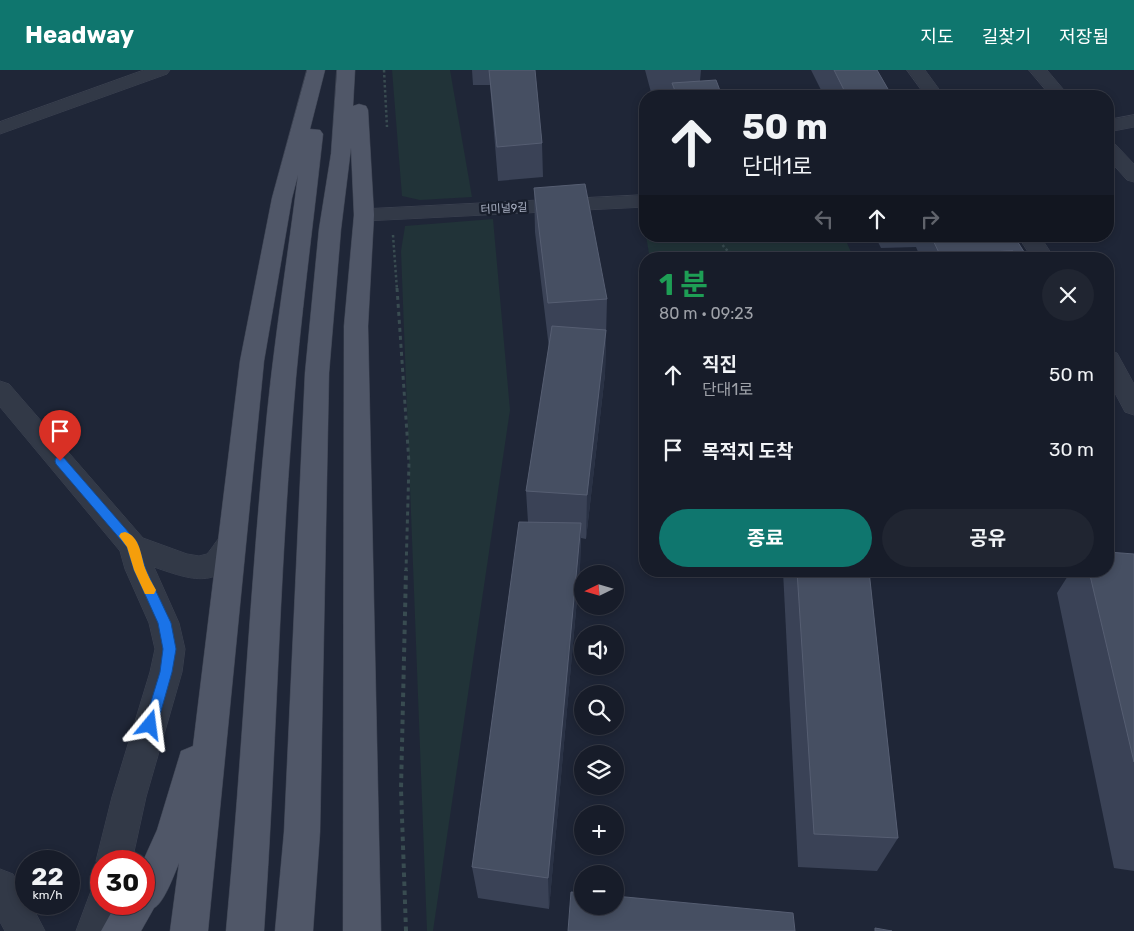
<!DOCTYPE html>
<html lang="ko">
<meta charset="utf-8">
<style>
body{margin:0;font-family:Rubik,"Noto Sans KR",sans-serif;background:#202531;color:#f1f3f6;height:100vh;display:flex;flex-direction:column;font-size:19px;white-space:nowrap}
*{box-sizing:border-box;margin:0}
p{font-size:16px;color:#9ea1a8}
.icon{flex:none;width:28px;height:28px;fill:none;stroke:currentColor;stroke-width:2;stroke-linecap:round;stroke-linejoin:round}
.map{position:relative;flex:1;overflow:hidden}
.drawer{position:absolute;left:639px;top:182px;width:475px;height:325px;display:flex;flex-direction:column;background:#171c29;border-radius:20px;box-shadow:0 2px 8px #0003,0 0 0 1px #363a46}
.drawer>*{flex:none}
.banner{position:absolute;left:639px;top:20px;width:475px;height:152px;border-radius:20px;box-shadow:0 2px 8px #0003,0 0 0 1px #363a46;background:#171c29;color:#f1f3f6;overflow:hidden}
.needle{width:32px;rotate:265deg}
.fabs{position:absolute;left:574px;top:495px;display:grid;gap:10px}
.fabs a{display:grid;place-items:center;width:50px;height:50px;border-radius:50%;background:#171c29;box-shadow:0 2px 8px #0003,0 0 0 1px #363a46;font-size:25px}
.speed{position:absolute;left:15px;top:780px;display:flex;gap:10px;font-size:25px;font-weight:700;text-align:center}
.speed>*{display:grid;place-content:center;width:65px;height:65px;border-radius:50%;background:#171c29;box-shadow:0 2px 8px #0003,0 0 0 1px #363a46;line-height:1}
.speed small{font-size:12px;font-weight:400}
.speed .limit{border:8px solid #d22;background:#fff;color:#111}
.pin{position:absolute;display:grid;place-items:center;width:42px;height:42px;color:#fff;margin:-51px -21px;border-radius:50% 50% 50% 0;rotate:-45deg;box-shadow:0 0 5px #0007}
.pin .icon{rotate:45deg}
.me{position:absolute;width:55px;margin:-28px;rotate:16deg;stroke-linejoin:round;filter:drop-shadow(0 0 4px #0008)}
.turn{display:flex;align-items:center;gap:18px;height:105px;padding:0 20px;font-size:22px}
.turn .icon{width:65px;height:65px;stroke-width:2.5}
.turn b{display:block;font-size:35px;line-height:42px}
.lanes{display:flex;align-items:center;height:48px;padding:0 20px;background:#0003;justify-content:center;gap:25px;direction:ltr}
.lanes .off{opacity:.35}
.round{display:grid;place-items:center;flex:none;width:52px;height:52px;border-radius:26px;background:#202531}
.headline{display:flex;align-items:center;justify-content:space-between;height:85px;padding:0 20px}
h1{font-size:30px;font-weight:700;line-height:38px;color:#1e9e55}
.button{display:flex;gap:10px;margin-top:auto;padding:10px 20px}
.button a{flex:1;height:58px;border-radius:30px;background:#0f766e;color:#fff;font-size:20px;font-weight:700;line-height:58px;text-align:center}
.button a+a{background:#202531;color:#f1f3f6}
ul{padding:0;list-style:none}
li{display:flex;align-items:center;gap:15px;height:75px;padding:0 20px}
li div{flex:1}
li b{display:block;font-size:19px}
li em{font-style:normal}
header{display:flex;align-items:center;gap:30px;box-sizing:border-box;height:70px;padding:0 25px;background:#0f766e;color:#fff}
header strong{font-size:24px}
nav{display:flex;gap:28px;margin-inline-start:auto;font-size:18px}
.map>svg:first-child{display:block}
.green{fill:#213338}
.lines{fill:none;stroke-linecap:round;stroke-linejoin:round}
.minor-casing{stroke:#3c4251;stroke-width:1}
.major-casing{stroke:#3c4251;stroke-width:1}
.path-far2{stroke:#394c51;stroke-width:2.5;stroke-dasharray:2.5 2.5;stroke-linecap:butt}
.path-far1{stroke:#394c51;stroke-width:3;stroke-dasharray:4 4;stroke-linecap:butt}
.path{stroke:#394c51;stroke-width:4;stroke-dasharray:4.5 4.5;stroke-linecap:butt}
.minor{fill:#323947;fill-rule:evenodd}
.major{fill:#505768;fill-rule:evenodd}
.wall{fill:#3a4256}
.shaded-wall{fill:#2a3245}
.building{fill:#464f62;stroke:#565e72}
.route{fill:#1a73e8;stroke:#114b97}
.slow{fill:#f59e0b}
.labels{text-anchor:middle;stroke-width:5;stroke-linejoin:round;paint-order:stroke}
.far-street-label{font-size:11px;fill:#acb3c5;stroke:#181e2c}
</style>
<header>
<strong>Headway</strong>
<nav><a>지도</a><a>길찾기</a><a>저장됨</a></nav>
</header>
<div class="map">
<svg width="1134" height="861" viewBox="0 0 1134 861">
<rect width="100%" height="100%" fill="#1f2637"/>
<g class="green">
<polygon points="392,0 450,0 472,127 420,130 402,126"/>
<polygon points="493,149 510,340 433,861 427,861 401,181 405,156"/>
<polygon points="646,166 844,166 854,189 650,189"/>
</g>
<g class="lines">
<defs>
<g id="minor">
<polygon points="144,0 170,0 167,4 0,64 0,52"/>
<polygon points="907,0 925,0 944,26 926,26"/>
<polygon points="1029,0 1047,0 1069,26 1051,26"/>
<polygon points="1134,45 1134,57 1108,62 1108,50"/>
<polygon points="1108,72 1115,74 1134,94 1134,112 1127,110 1108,89"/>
<polygon points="645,125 645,137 364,151 357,149 354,145 357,141 364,139"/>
<polygon points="1018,166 1040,166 1055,189 1033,189"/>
<polygon points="1108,281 1117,283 1134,314 1134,345 1125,342 1108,310"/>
<path d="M0 311 9 314 143 468 187 484 199 486 207 484C219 470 220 458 241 465L245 473C221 520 197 512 154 497L179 553 185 579 182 602 146 727 132 791H101V803L96 791 112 727 150 602 155 579 149 553 125 499 120 481 0 337Z"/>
<polygon points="0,799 13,804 26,826 26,834 31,834 45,861 5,861 0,852"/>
<polygon points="101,817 101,834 122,834 114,861 76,861 91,821"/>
</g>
<g id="major">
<path d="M307 0H325L310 59 320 60 323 64C313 157 300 250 293 344 279 516 276 689 264 861H226C242 689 250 516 267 344 275 264 288 185 298 105L292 128 264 291 208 861H170L179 793C174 805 164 833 154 838L141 861H101L116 834H144L143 791 157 760 181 681 193 676 240 291 272 128Z"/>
<polygon points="337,0 355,0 353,36 359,34 366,36 368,40 374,145 368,256 381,861 343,861 344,256 354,145 351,78 341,159 329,303 320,762 313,861 275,861 284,762 305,303 319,159 331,84"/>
</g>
</defs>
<use href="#minor" class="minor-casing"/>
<use href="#major" class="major-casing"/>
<g class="path-far2">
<polyline points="384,0 387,57"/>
<polyline points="393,165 397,220"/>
<path d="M718 166C727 187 734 184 754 183L756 189"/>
</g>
<polyline class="path-far1" points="397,218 409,393 406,501"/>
<polyline class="path" points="406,861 401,719 406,500"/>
<use href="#minor" class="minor"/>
<use href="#major" class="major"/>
</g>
<g class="wall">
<polygon points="472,0 535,0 542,73 543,107 498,111 490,15 473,15"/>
<polygon points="645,0 701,0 700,11 722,26 652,26"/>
<polygon points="811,0 877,0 892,26 824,26"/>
<polygon points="534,118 607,229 605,304 586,469 581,468 580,496 549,839 478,828 472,797 528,452 526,421 549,278 535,162"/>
<polygon points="875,166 1014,166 1026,185 1024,189 921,189 916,177 881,178"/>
<polygon points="1134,484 1134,801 1114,798 1057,523 1071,501 1108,501"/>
<polygon points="783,501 869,501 898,768 877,801 798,797"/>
</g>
<g class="shaded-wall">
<polygon points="606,260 605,304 586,469 587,425"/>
<polygon points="581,453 580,496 549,839 548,808"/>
</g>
<g class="building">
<polygon points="489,0 535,0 542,73 497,77"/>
<polygon points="834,0 877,0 892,26 847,26"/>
<polygon points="716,10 722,26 677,26 672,13"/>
<polygon points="585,114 607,229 548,233 534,118"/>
<polygon points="931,166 1014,166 1026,185 1016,186 1013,181 958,183 956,189 942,189"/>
<polygon points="1013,181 1018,189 960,189 958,183"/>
<polygon points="552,256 606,260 587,425 526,421"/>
<polygon points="519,452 581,453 548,808 472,797"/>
<polygon points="1108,482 1134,484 1134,692 1089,501 1108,501"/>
<polygon points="797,501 869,501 898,768 814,764"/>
<polygon points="571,822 582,823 582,836 615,836 615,826 793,843 795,861 568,861"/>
<polygon points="875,858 892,861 875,861"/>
</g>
<polygon class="route" points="60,387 64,388 137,472 146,500 171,553 176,579 172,602 157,655 155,660 150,661 145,660 144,655 160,602 163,579 158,553 134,500 127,477 56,394 55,391 56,388"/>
<path class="slow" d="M125 462C140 466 141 486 145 498 148 506 152 513 156 520L154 524H145L134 500 127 477 119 466 121 463Z"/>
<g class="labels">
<g class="far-street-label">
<text transform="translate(504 138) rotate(-3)" y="4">터미널9길</text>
</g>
</g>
</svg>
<div class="fabs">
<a><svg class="needle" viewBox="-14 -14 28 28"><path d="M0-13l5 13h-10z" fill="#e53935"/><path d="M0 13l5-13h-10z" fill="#9ea1a8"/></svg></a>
<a><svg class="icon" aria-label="sound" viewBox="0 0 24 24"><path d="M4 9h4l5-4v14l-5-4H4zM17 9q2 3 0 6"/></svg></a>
<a><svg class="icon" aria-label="search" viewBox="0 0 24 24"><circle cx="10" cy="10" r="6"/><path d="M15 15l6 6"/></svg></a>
<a><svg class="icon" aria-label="layers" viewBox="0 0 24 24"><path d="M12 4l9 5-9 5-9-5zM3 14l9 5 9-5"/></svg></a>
<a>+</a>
<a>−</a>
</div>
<div class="speed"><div>22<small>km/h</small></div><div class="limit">30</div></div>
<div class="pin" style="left:60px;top:391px;background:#d93025"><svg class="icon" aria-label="arrive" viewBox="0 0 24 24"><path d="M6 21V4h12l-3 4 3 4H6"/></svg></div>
<svg class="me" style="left:150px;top:655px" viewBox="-20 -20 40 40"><path d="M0-17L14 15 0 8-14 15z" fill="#1a73e8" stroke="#fff" stroke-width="4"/></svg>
<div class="banner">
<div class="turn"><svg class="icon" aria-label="ahead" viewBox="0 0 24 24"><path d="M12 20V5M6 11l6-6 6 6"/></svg><div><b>50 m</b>단대1로</div></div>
<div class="lanes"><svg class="icon off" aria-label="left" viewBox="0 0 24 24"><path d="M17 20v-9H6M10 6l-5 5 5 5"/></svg><svg class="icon" aria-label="ahead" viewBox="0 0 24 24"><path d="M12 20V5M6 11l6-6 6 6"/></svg><svg class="icon off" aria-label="right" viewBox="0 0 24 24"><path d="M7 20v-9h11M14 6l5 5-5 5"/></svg></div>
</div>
<section class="drawer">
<div class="headline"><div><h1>1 분</h1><p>80 m · 09:23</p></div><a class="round"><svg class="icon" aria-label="close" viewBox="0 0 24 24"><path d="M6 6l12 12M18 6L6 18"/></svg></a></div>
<ul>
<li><svg class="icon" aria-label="ahead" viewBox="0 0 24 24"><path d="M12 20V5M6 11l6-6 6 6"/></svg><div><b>직진</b><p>단대1로</p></div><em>50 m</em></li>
<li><svg class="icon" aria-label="arrive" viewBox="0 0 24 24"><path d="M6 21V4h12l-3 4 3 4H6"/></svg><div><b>목적지 도착</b></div><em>30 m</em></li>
</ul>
<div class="button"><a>종료</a><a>공유</a></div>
</section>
</div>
